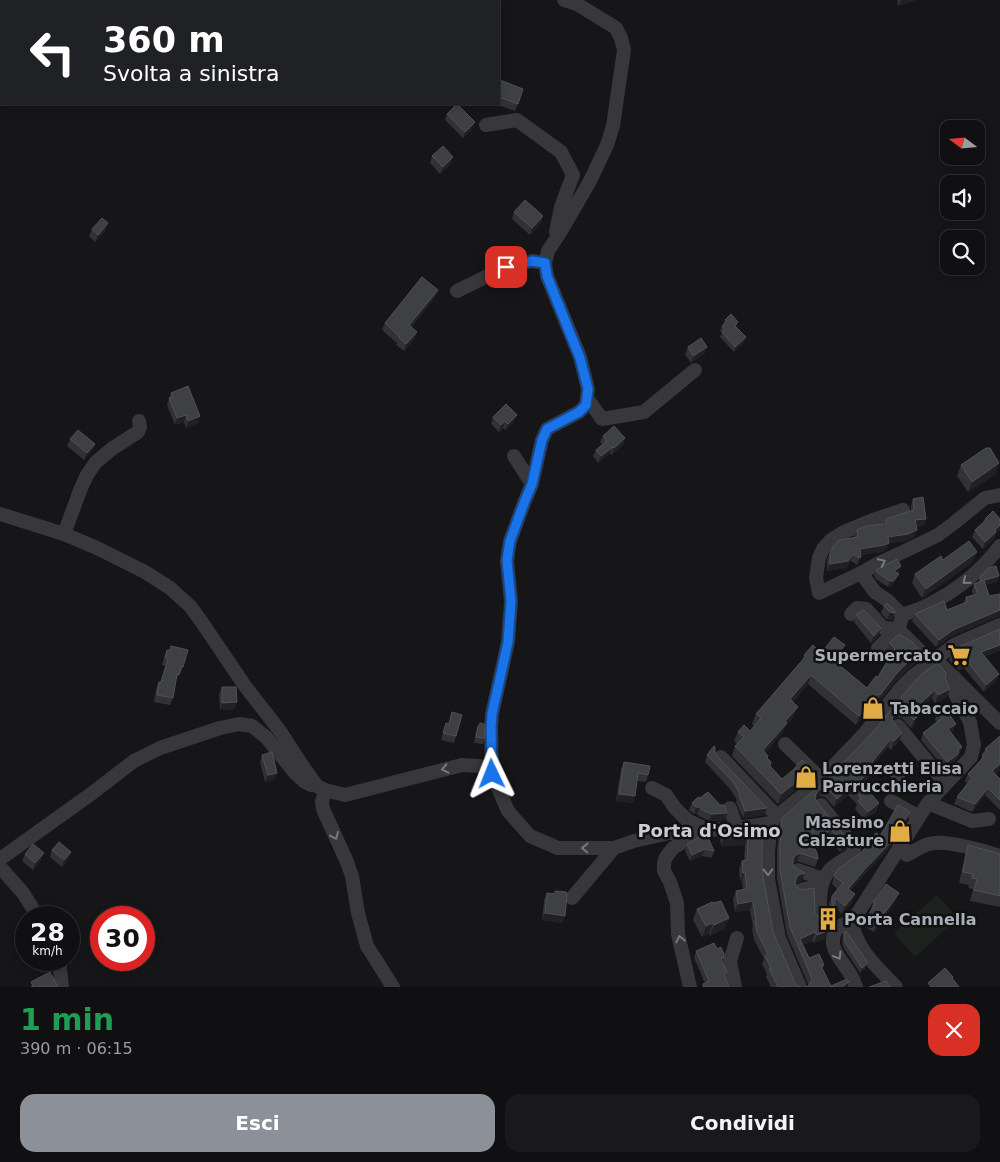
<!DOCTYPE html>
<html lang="it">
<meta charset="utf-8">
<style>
body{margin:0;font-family:"DejaVu Sans",sans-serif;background:#19191b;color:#f1f3f6;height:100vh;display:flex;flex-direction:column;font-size:19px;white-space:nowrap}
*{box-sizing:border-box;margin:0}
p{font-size:16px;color:#9c9d9f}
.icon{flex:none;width:28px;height:28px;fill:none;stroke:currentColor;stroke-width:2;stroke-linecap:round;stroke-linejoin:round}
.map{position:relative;height:987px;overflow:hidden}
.details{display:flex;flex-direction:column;background:#101012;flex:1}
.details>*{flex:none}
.banner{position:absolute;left:0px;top:0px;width:500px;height:105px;box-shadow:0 2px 8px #0003,0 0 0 1px #303032;background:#202124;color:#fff;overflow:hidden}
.needle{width:32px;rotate:286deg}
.fabs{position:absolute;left:940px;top:120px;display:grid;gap:10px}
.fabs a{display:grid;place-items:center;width:45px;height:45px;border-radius:10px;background:#101012;box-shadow:0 2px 8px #0003,0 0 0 1px #303032;font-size:25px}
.speed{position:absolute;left:15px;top:906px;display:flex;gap:10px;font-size:25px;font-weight:700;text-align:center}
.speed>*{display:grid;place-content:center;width:65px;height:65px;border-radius:50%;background:#101012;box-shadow:0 2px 8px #0003,0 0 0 1px #303032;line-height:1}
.speed small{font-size:12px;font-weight:400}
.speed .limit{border:8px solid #d22;background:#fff;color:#111}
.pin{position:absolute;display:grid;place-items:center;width:42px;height:42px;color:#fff;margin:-21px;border-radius:10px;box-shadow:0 2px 8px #0006}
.me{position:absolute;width:55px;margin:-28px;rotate:358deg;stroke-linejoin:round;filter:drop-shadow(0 0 4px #0008)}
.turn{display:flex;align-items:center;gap:18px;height:105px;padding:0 20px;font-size:22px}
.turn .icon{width:65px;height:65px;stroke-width:2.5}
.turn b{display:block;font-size:35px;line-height:42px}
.round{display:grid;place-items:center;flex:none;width:52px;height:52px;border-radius:15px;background:#19191b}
.headline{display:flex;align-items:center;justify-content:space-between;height:85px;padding:0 20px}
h1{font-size:30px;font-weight:800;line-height:38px;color:#1e9e55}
.action{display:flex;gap:10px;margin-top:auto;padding:10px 20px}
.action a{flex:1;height:58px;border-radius:15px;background:#8c9099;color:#fff;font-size:20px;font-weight:800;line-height:58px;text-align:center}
.action a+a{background:#19191b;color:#f1f3f6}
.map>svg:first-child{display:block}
.green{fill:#1d221e}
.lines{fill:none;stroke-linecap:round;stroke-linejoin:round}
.minor{stroke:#38383c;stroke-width:14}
.wall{fill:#323236}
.shaded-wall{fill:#212124}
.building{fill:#3f4044;stroke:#505156}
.oneway{stroke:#777980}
.route-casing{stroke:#114b97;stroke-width:12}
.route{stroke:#1a73e8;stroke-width:9}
.labels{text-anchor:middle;stroke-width:5;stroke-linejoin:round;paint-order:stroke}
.poi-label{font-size:16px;font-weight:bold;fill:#aaaeb7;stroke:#111113;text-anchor:start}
.neighbourhood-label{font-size:18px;font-weight:bold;fill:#cacdd3;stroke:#111113}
</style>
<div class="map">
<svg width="1000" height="987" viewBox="0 0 1000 987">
<rect width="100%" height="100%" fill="#161618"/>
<polygon class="green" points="937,895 958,918 915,957 894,933"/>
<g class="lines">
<g class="minor">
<polyline points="486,125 517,120 561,152 573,175 561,207 556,232"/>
<polyline points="457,291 506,267 532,261 545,263"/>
<polyline points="587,398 602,419 644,412 695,370"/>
<polyline points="514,456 532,484"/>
<polyline points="0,514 64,534 97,548 145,572 170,588 190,606 201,621 245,686 280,731 304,768 317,786 325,790 345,795 462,765 479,766 492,774 508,811 530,836 558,848 614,848 634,841 669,833 703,830 737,828 771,823"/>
<polyline points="64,534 81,488 87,475 96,462 113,448 138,432 140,427 139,421"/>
<polyline points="861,573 819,593 816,578 819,558 823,549 831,540 844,532 873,520 903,510"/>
<polyline points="851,614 857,608 866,609 883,628 898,629 878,648"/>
<polyline points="902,615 887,600 875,592 861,573 881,562 907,550 938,535 954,523 985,498 1000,495"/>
<path d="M902 615C911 612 920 609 928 605 956 591 981 571 1000 546"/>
<polyline points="901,621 898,629 931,662"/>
<polyline points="935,659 1000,723"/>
<polyline points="898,726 945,783"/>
<polyline points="785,744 821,779"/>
<polyline points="721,757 777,816"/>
<polyline points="492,774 491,728 492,714 508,642 511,601 507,561 510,541 524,503 532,484 542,440 547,429 579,412 586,405 588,389 580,357 547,276 545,263 548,251 561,231 590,181 607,145 613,126 624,50 621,38 616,28 577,4 564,0"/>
<polyline points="652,788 666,795 675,808 687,820 706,829"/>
<polyline points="325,790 322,802 323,809 347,862 352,876 358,913 367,946 393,987"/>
<polyline points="891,801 918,816"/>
<polyline points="928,803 972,821 989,819"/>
<polyline points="730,808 737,828"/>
<polyline points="771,823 777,816 808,791 824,776 864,734 900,689 913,676 954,645 1000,625"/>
<polyline points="771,823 768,852 768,879 779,938 800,987"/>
<path d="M899 849 907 855C914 851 922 846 929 844 944 839 985 851 1000 856"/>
<polyline points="0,859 91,794 134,761 160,748 220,728 239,724 252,726 266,737 295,773 305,782 311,785"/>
<polyline points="0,867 23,893 39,918"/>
<polyline points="798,870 823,879"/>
<polyline points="801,890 821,885"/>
<polyline points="572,898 614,848"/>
<path d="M820 917C820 899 818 879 833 867 840 862 847 858 854 853V849L853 845 821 805"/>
<polyline points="852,922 928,803 971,757 974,745 970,722 951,686 954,677"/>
<path d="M852 922C845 923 838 926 835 932 826 949 847 965 853 979 854 982 855 984 856 987"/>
<path d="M852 922C856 949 878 968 896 987"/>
<polyline points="59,960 62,987"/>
<polyline points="690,987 678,934 677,903 670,882 664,871 664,863 666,857 673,848 699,832"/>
<polyline points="735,987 730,961 737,938"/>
</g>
</g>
<g class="wall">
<polygon points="897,0 916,0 898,6"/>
<polygon points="499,82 523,89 515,111 495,104 499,104"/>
<polygon points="447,114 473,128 463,138 445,120"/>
<polygon points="432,156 451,164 440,174 430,163"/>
<polygon points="514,212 543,216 541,223 530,235 512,219"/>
<polygon points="92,229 106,230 95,242 89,236"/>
<polygon points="438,290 435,297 411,327 417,332 414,339 404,351 396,345 397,343 382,330 385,323"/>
<polygon points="725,320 737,327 744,342 734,352 720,337 722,333 720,331"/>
<polygon points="688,347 707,347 704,354 691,363 685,354"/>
<polygon points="171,393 200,416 198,423 186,428 184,422 175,425 167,405"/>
<polygon points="493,417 514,421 505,430 503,428 499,432 491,424"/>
<polygon points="603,436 625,438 623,445 612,455 610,453 598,463 593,456 596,450 602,444 600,442"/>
<polygon points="70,439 95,444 92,451 84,460 67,446"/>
<polygon points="961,465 996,474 968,492 957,476"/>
<polygon points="913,499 926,519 923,526 916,527 914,537 906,541 889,543 886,550 881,552 861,555 861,557 858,564 857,565 851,561 846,568 827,571 827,560 830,553 854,537 857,530 884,524 886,519 911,511 911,506"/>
<polygon points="985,519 1000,519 1000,530 996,533 994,539 983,549 972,537 975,530 983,523"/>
<polygon points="943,560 973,562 922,598 912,583 915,574"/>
<polygon points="876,570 899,572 898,573 896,580 891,587 888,587 876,579 874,576"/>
<polygon points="980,577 997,582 985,585 997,617 950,637 936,647 912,621 915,614 947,610 963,604 966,597 973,595 972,591 974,584 978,582"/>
<polygon points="884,606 895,611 892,620 887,620 881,613"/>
<polygon points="856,615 881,628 879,635 871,643 854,622"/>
<polygon points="889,643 918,661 907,670 894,683 876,705 874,703 856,725 808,684 793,702 794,716 785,727 783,732 765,753 768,756 767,759 770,766 782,779 811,768 807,778 801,786 778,804 732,756 735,746 737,744 734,741 738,732 750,731 754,726 752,724 756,714 802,661 804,655 821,653 841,655 836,662 867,688 878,677 890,656 886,653"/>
<polygon points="171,646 183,667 180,674 179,674 175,682 173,698 170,705 154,702 156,689 159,682 161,682 165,666 162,665 164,657 167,650 170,650"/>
<polygon points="951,653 985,656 996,681 984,692 964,668 959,670 949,660"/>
<polygon points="945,679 947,697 935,704 932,698 920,709 915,715 914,725 911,728 902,718 897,717 893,719 902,733 899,741 891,750 888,747 873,765 872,774 862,784 879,803 876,811 865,820 855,809 857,804 848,795 834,807 825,797 820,796 816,798 817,802 848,841 845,849 840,852 828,837 815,849 818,859 815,867 797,861 793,863 802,881 795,883 797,887 815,913 819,917 827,917 829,915 829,904 832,896 837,889 832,884 834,876 862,852 866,841 880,836 907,820 886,852 862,877 850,891 852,903 842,914 833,906 824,939 814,943 812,941 803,945 809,958 824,965 822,970 831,986 849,982 847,987 804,987 807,987 808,985 808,984 787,935 777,878 777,852 779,827 782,818 833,774 873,732 910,687"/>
<polygon points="222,687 237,702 234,709 220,710 219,694"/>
<polygon points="452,712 456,736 454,743 441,740 446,723 448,724"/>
<polygon points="938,713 956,724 953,731 951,732 962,747 957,759 945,769 921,740 923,733 937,722 935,720"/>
<polygon points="480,723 485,738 483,744 474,743 476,732"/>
<polygon points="1000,736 1000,770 995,774 1000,779 1000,810 985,795 972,812 954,804 957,797 968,784 965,781 968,774 980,761 985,749"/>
<polygon points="715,753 717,756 767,808 764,815 743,818 736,802 737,800 730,789 705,762 707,755"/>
<polygon points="262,755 277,773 274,780 265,782 260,762"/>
<polygon points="624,762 648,775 646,782 637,781 635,796 633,803 616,801 621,769"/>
<polygon points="891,777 905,778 897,790 888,784"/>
<polygon points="692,803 727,813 725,820 709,821 699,816 697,814 694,814 689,810"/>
<polygon points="764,825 762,844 762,871 773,932 795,983 798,986 801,987 771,987 766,977 767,974 762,964 764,959 754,940 752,929 753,926 750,910 735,912 733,899 736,891 743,889 742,881 740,881 739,869 742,861 744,860 745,845 721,846 720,838 723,830"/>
<polygon points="687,844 714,851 712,858 702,856 690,861 685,851"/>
<polygon points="968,845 1000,854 1000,907 970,901 973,889 968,888 969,885 959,883 965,855"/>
<polygon points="52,850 71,852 68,859 62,867 50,857"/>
<polygon points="25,854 41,860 33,870 22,861"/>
<polygon points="555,891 565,916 562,923 542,920 544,900 547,893 555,894"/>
<polygon points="896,900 884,918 883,918 874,932 864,926 866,919 872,910 871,909 873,902"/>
<polygon points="697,909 725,928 710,936 709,933 702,937 693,920"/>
<polygon points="844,932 866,968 860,973 843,947 842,940"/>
<polygon points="696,951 723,963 727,972 725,978 729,987 702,987 703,984 705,983 694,958"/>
</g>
<g class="shaded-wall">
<polygon points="901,0 916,0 898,6"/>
<polygon points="475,122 473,128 463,138 465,132"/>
<polygon points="453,157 451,164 440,174 443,167"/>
<polygon points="543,216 541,223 530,235 532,228"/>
<polygon points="108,223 106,230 95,242 98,235"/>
<polygon points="438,290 435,297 406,332 409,325"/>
<polygon points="417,332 414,339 404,351 406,344"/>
<polygon points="746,337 744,342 734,352 735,347"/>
<polygon points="707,347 704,354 691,363 693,356"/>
<polygon points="186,415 184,422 175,425 177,418"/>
<polygon points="517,415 514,421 505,430 508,424"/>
<polygon points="200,416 198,423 186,428 188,421"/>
<polygon points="505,421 503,428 499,432 501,425"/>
<polygon points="625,438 623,445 612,455 614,448"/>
<polygon points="95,444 92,451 84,460 87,453"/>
<polygon points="613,447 610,453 598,463 601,456"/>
<polygon points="999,463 996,474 968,492 972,482"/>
<polygon points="926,519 923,526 913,527 915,520"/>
<polygon points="1000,525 1000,530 996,533 994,539 983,549 985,542 995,530"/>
<polygon points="917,530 914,537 906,541 889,543 886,550 881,552 857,556 860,549 888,537"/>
<polygon points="977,552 973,562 922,598 926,589"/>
<polygon points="854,554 851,561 846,568 827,571 830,564"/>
<polygon points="861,557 858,564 857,565 859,558"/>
<polygon points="901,566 899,572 892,577 894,571"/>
<polygon points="899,574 896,580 891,587 888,587 890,581"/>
<polygon points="999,576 997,582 979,587 981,581"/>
<polygon points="1000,610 1000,617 997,617 950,637 936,647 939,640 953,630"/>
<polygon points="890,612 895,613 892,620 887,620"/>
<polygon points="881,628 879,635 871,643 874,636"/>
<polygon points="845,645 841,655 830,670 833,660"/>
<polygon points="1000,645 1000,651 978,659 981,652"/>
<polygon points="921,652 918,661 907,670 894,683 876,705 880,695 897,673 910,660"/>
<polygon points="967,661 964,668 959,670 962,663"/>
<polygon points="999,674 996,681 984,692 986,685"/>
<polygon points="811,675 808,684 786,709 790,699"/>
<polygon points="950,689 947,697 935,704 938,695"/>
<polygon points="935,690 932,698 920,709 912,718 913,712 923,701"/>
<polygon points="878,694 874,703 856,725 859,716"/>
<polygon points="237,702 234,709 220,710 222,703"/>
<polygon points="798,707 794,716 785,727 783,732 759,760 763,750 785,721"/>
<polygon points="900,709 897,717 892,720 893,715 895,711"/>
<polygon points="917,717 914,725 911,728 914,720"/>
<polygon points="956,724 953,731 946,736 948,729"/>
<polygon points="902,733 899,741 891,750 894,741"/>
<polygon points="891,739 888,747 869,771 872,762"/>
<polygon points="962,747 957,759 945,769 947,762 958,750"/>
<polygon points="1000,764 1000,770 989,778 992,771"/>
<polygon points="875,766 872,774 857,789 860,781"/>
<polygon points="811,768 807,778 801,786 778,804 781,794"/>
<polygon points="908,771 905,778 897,790 900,783"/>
<polygon points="277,773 274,780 265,782 268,775"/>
<polygon points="851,787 848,795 834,807 837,799"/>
<polygon points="823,788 820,796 816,798 813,802 816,794 819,790"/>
<polygon points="988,788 985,795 972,812 975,804"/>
<polygon points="619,794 635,796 633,803 616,801"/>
<polygon points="879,803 876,811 865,820 868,812"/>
<polygon points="696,807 700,807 697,814 694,814"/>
<polygon points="767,808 764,815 743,818 745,811"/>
<polygon points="910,812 907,820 886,852 862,877 845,897 848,889"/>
<polygon points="727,813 725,820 709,821 712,814"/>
<polygon points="831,829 828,837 810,853 813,845"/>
<polygon points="748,837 745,845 721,846 724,838"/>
<polygon points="848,841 845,849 840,852 843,844"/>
<polygon points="705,849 702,856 690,861 692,855"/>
<polygon points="71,852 68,859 62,867 64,860"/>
<polygon points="44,853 41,860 33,870 35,863"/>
<polygon points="800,853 797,861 793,863 793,859 796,855"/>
<polygon points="745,872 742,881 740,881 743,873"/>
<polygon points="805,873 802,881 795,883 796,879 798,875"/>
<polygon points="899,893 896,900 884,918 886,911"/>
<polygon points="855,894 852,903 842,914 845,906"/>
<polygon points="753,901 750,910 735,912 738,904"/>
<polygon points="885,911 883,918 874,932 876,925"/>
<polygon points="545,913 565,916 562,923 542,920"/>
<polygon points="729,918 725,928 710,936 714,925"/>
<polygon points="713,923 709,933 702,937 706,926"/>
<polygon points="827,931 824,939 814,943 817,935"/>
<polygon points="815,932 812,941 799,947 800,939"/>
<polygon points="868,963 866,968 860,973 862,968"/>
<polygon points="849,982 847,987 842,987"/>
</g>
<g class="building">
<polygon points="500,80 523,89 518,104 499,97 499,82"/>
<polygon points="457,104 475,122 465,132 447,114"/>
<polygon points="443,146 453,157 443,167 432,156"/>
<polygon points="525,200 543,216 532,228 514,212"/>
<polygon points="102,218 108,223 98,235 92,229"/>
<polygon points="422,277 438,290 409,325 417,332 406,344 399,338 400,337 385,323"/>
<polygon points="731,314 738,322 735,326 746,337 735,347 722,332 725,330 722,326 727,321 725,320"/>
<polygon points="701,338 707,347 693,356 688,347"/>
<polygon points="188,386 200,416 188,421 186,415 177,418 169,398 173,397 171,393"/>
<polygon points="506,404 517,415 508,424 505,421 501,425 493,417"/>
<polygon points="614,426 625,438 614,448 613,447 601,456 596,450 607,441 603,436"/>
<polygon points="78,430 95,444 87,453 70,439"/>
<polygon points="986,448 990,448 999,463 972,482 961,465"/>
<polygon points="923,497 926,519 915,520 917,530 908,534 888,537 889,543 884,545 860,549 861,557 859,558 854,554 848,561 830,564 830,553 833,547 839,540 858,537 857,530 866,526 886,524 886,519 914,510 913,499"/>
<polygon points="993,511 1000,519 1000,525 995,530 996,532 985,542 975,530 986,520 985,519"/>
<polygon points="969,541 977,552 926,589 915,574 941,556 943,560"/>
<polygon points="897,559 901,566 894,571 899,574 893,581 890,581 878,573 876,570"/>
<polygon points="996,566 999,576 981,581 980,577 989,568"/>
<polygon points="984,580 989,596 1000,594 1000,610 953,630 939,640 915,614 944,601 947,610 967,602 966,597 978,594 974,584"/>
<polygon points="887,603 895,611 895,613 890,612 884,606"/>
<polygon points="863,610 864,610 881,628 874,636 856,615"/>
<polygon points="1000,629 1000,645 981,652 999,674 986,685 967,661 962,663 951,653 961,646"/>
<polygon points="899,634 912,642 921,652 910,660 897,673 880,695 878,694 859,716 811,675 790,699 798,707 785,721 787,723 763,750 768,756 767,758 771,762 770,766 782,779 793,770 802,760 811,768 804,776 781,794 735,746 744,737 738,732 744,725 750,731 761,718 756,714 806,656 804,655 813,645 821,653 834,637 845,645 833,660 867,688 876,676 878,677 895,648 889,643"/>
<polygon points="171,646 188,650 183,667 181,667 179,675 177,674 173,698 157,695 159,682 161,682 168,659 165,658 167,650 170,650"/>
<polygon points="937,663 942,668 946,673 945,679 950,689 938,695 935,690 923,701 913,712 917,717 914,720 904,710 900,709 895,711 893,715 892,720 902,733 894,741 891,739 872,762 875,766 860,781 879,803 868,812 858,801 861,798 851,787 837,799 828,789 823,788 819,790 816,794 815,798 817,802 848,841 843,844 831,829 813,845 817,853 818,859 800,853 796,855 793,859 793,864 795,868 805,873 798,875 796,879 795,883 797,887 802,890 814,888 815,913 819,917 827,917 830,914 832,909 832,896 843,883 834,876 838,869 862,852 865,848 866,841 869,837 870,839 876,833 880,836 898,805 910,812 889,844 865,869 848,889 855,894 845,906 836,898 831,915 832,917 827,931 817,935 815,932 800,939 809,958 819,954 824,965 821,966 831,986 847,979 849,982 842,987 804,987 807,987 810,984 812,979 811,976 790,927 780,870 780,844 782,818 833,774 873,732 910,687 922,674"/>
<polygon points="222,687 236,687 237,702 222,703"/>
<polygon points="945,708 956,724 948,729 962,747 958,750 959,752 957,755 947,762 923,733 942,718 938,713"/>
<polygon points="452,712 462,715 456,736 443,733 446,723 449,724"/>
<polygon points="480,723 484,724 485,738 476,737 478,726 479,726"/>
<polygon points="1000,736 1000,764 992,771 1000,779 1000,800 988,788 975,804 957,797 972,778 968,774 984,757 982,755 987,751 985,749"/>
<polygon points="714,746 715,747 715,753 717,756 767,808 745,811 739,795 740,794 733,782 707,755"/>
<polygon points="272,752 277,773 268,775 262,755"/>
<polygon points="624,762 650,766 648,775 638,773 635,796 619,794"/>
<polygon points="898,765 908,771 900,783 891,777"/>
<polygon points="708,792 720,805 724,805 727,813 712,814 702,810 700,807 696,807 692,803 698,797 700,798"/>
<polygon points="764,825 762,844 762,871 773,932 795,983 798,986 801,987 778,987 769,968 772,970 765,956 768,954 757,932 755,921 756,921 753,901 738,904 736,891 747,889 745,872 743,873 742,861 747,860 748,837 724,838 723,830"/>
<polygon points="706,833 714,851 705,849 692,855 687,844"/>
<polygon points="59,842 71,852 64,860 52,850"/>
<polygon points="33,844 44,853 35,863 25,854"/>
<polygon points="968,845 1000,854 1000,896 974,890 977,879 972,878 973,874 963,872"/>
<polygon points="886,884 899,893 886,911 885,911 876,925 866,919 875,904 873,902"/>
<polygon points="555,891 566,892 567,895 565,916 545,913 547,893 555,894"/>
<polygon points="721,901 729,918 714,925 713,923 706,926 697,909 712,902 713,903"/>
<polygon points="846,931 868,963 862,968 845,942 844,934 844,932"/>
<polygon points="714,943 717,949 721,947 724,954 724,958 721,959 727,972 724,974 729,987 704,987 703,984 709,981 696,951"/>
<polygon points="945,968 953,977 952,978 959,987 931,987 928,983"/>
<polygon points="50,972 58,987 31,987 33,986 31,982"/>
<polygon points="886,981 890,987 869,987"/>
</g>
<defs><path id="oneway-chevron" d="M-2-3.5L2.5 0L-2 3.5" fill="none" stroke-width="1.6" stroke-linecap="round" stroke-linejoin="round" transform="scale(1.25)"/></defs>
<g class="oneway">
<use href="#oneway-chevron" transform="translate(882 562) rotate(-26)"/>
<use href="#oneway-chevron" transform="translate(966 581) rotate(140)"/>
<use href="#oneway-chevron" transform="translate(445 769) rotate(167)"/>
<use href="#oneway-chevron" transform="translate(335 836) rotate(65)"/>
<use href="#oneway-chevron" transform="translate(585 848) rotate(-179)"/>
<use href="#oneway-chevron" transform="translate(768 872) rotate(88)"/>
<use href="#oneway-chevron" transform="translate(680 939) rotate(-102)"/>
<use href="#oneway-chevron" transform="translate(838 956) rotate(59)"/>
</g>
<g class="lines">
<defs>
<polyline id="route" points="492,774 491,728 492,714 508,642 511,601 507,560 510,541 524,503 532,484 542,440 547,429 579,412 586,405 588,389 580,358 547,276 545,263 532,261 506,267"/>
</defs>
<use href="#route" class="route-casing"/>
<use href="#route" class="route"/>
</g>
<defs>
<symbol id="supermarket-bare" viewBox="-9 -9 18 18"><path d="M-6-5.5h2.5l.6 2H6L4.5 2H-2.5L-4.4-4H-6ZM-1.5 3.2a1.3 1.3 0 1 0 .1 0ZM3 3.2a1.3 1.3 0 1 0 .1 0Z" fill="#e0ac46" stroke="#111113" stroke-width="2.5" paint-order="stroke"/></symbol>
<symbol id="shop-bare" viewBox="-9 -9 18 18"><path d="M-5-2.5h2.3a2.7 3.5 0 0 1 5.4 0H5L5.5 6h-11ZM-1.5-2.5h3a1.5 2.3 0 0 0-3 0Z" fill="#e0ac46" stroke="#111113" stroke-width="2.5" paint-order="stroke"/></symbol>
<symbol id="building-bare" viewBox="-9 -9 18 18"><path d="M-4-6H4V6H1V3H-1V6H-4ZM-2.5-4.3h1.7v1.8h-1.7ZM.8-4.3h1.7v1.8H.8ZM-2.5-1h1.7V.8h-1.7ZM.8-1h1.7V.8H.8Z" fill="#e0ac46" stroke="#111113" stroke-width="2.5" paint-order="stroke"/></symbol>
</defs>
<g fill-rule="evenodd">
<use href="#supermarket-bare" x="943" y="639" width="32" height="32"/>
<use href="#shop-bare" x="857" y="692" width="32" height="32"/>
<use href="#shop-bare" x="790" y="761" width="32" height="32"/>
<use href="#shop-bare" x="884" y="815" width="32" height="32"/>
<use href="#building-bare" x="812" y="903" width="32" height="32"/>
</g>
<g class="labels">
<g class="poi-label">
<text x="942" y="661" text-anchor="end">Supermercato</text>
<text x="890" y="714">Tabaccaio</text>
<text x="822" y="774">Lorenzetti Elisa<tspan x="822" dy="18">Parrucchieria</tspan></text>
<text x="884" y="828" text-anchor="end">Massimo<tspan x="884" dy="18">Calzature</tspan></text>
<text x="844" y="925">Porta Cannella</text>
</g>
<g class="neighbourhood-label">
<text x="709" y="837">Porta d'Osimo</text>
</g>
</g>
</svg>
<div class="fabs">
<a><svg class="needle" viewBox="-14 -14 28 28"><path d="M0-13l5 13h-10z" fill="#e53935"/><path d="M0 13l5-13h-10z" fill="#9c9d9f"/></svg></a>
<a><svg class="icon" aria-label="sound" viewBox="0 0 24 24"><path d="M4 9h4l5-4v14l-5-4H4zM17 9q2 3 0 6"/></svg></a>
<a><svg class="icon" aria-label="search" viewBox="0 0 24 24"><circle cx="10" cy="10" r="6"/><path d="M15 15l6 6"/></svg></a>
</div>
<div class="speed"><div>28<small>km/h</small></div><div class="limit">30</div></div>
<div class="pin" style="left:506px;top:267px;background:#d93025"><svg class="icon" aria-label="arrive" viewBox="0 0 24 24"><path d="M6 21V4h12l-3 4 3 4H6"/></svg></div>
<svg class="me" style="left:492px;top:774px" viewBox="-20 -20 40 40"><path d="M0-17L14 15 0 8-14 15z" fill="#1a73e8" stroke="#fff" stroke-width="4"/></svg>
<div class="banner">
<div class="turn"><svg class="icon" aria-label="left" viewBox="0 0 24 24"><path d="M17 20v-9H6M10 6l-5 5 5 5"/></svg><div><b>360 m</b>Svolta a sinistra</div></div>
</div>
</div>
<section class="details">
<div class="headline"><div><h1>1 min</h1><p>390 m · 06:15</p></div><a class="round" style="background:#d93025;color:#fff"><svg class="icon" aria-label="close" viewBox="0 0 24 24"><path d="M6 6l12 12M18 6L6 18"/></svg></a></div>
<div class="action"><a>Esci</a><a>Condividi</a></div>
</section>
